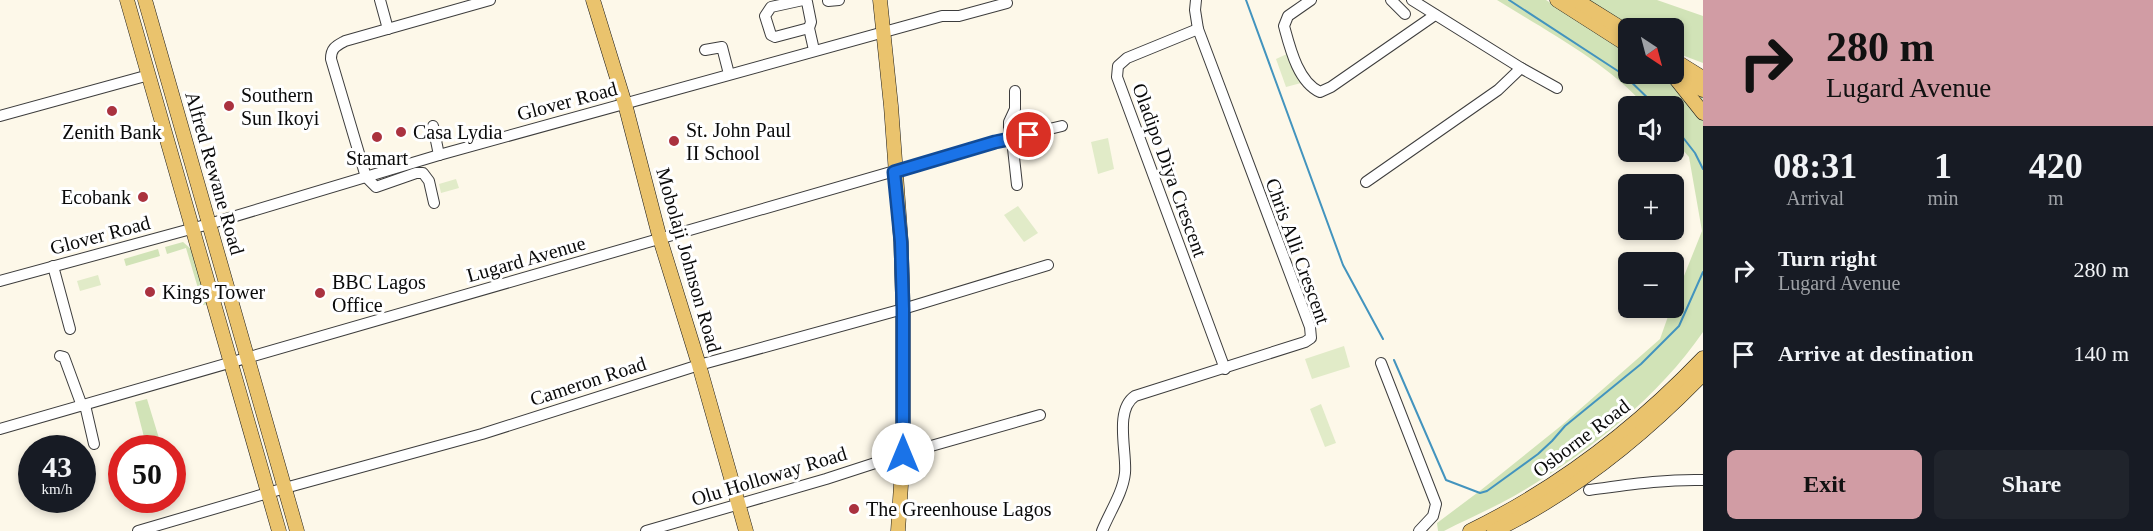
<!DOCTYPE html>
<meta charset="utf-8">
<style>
body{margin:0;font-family:"Times New Roman",serif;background:#20242c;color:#f1f3f6;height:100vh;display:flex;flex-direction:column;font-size:22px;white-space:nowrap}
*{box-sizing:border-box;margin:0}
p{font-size:20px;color:#9ea1a6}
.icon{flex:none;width:33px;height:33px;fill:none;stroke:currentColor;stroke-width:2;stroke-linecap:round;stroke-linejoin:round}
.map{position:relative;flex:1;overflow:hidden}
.drawer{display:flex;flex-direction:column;background:#171b24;width:450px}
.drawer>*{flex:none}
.banner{background:#d19ca4;color:#111;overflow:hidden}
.needle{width:39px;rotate:144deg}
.fabs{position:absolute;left:1618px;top:18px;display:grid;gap:12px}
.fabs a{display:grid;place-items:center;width:66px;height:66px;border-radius:9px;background:#171b24;box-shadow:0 3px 9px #0003;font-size:30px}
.speed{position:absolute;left:18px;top:435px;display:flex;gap:12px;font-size:30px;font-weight:700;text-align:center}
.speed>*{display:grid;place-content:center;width:78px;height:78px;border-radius:50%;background:#171b24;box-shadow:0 3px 9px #0003;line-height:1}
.speed small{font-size:15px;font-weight:400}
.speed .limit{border:9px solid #d22;background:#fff;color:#111}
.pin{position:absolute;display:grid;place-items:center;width:51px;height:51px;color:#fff;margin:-26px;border:3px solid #fff;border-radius:50%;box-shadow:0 2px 6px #0007}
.me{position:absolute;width:66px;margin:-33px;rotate:0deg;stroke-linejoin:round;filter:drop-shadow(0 0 4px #0008)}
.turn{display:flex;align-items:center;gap:21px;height:126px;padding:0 24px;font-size:27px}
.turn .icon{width:78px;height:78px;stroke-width:2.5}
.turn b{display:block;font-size:42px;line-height:51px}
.eta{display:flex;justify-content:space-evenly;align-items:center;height:102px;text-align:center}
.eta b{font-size:36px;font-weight:800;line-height:42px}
.action{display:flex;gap:12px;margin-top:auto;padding:12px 24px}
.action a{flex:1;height:69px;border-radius:9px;background:#d19ca4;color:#111;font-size:24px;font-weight:800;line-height:69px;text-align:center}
.action a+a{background:#20242c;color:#f1f3f6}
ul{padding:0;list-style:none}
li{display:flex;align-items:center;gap:18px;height:84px;padding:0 24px}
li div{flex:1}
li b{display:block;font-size:22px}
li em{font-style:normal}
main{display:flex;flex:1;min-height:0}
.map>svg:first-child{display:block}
.green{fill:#d1e3b7}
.pitch{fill:#e1ebc8}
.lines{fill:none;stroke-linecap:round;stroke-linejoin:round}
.stream{stroke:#4394be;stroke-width:2}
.minor-casing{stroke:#3d3d3d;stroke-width:12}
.major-casing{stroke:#1b1b1b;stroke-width:15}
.minor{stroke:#fff;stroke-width:10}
.major{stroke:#eac36d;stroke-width:14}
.route-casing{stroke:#114b97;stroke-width:15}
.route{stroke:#1a73e8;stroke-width:10}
.poi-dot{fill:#aa323f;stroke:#fff;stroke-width:2}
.labels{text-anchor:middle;stroke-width:6;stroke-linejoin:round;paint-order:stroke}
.poi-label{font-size:20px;fill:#0a0a0a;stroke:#fff;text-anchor:start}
.street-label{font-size:20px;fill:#0a0a0a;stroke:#fff}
</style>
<main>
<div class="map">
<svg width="1703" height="531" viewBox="0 0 1703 531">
<rect width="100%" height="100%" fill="#fdf8e9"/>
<g class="green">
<path d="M1497 0H1546L1629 53V74H1663L1703 96V332C1657 399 1584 456 1514 496 1491 509 1467 519 1444 531H1438L1437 523 1481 490 1562 425 1660 339 1671 308H1674V301L1702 231 1689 157 1674 140V106H1645C1608 63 1546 31 1497 0Z"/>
<polygon points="1588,0 1657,0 1703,16 1703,63 1674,52 1674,28 1633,28"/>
<polygon points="183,242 192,250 208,304 203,305 186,248 167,254 165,247"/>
<polygon points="158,249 160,256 126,266 124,259"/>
<polygon points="147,399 162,448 138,448 135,440 144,437 135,402"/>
</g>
<g class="pitch">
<polygon points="1289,53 1301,83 1286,87 1276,59"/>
<polygon points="1108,138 1114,169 1098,174 1091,142"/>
<polygon points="456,179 459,188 441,193 439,184"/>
<polygon points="1018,206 1038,233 1024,242 1004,215"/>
<polygon points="98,275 101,285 80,291 77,281"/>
<polygon points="1344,346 1350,367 1312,379 1305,359"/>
<polygon points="1321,404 1336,443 1325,447 1310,409"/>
</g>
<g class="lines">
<g class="stream">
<polyline points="1246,0 1343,265 1383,339"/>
<polyline points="1509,0 1624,75 1656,106"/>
<polyline points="1674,126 1695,153 1703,169"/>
<polyline points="1394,360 1446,480 1480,493 1487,491 1538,454 1552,441 1565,426 1641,364 1679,326 1703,272"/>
</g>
<defs>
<g id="minor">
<polyline points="380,0 388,29"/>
<polyline points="803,0 771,7 765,16 771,35 775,37 809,28"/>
<polyline points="803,0 807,2 811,22 809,28 814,50"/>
<path d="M1311 0 1288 16 1284 26C1290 48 1298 82 1320 92L1331 87 1435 15"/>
<polyline points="1391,0 1405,14"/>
<polyline points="1412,0 1521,68 1557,88"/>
<polyline points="828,1 839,0"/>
<polyline points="1198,29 1127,58 1118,66 1117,77 1225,369"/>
<polyline points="705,50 722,47 729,74"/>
<polyline points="0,116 149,75"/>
<polyline points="433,126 439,155"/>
<polyline points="1009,139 1009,122 1015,109 1015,91"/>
<polyline points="1012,139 1017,185"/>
<polyline points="1366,182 1498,90 1521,68"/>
<path d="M434 203 429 181 423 173H416L376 187 366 177 331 59C331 48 336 46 345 41L490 0"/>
<polyline points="53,266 70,329"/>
<polyline points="0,281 209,224 439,155 942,16 959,16 1007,3"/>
<polyline points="60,356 64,357 82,406"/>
<polyline points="1381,363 1436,504 1433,516 1419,531"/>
<polyline points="85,405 94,444"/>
<polyline points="0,429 995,142 1062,126"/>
<path d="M1589 490C1627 485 1665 479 1703 480"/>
<polyline points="138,531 285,488 482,434 699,365 903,309 1048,265"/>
<polyline points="646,531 826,479 903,454 1040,415"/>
<path d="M1102 531C1109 513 1123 493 1125 473 1127 452 1114 410 1135 396L1305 342 1311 338 1310 327 1198 29 1195 10 1196 0"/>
</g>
<g id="major">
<polyline points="127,0 279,531"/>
<polyline points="145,0 297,531"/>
<polyline points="593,0 625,104 660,239 699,365 746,531"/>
<polyline points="880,0 891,106 901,242 903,309 903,454 898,531"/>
<polyline points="1557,0 1629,46"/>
<polyline points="1576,0 1629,33"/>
<polyline points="1674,60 1703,78"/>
<polyline points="1672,74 1703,113"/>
<polyline points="1678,77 1703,90"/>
<path d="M1470 531C1558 488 1635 429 1703 358"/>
<path d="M1494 531C1572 493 1643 436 1703 374"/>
</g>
</defs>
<use href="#minor" class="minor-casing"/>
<use href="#major" class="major-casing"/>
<use href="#minor" class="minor"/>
<use href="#major" class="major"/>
</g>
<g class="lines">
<defs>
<polyline id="route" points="903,454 903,309 901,242 894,172 995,142 1029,135"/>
</defs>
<use href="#route" class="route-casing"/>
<use href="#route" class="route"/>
</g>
<g class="poi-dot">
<circle cx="229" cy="106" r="6"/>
<circle cx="112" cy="111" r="6"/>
<circle cx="401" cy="132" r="6"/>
<circle cx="377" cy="137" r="6"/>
<circle cx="674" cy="141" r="6"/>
<circle cx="143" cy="197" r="6"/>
<circle cx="150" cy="292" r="6"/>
<circle cx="320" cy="293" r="6"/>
<circle cx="854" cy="509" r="6"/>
</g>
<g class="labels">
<g class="poi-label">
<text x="241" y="102">Southern<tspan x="241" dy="23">Sun Ikoyi</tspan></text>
<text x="686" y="137">St. John Paul<tspan x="686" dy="23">II School</tspan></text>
<text x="112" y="139" text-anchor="middle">Zenith Bank</text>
<text x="413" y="139">Casa Lydia</text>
<text x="377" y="165" text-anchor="middle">Stamart</text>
<text x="131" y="204" text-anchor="end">Ecobank</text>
<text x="332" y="289">BBC Lagos<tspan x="332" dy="23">Office</tspan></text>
<text x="162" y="299">Kings Tower</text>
<text x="866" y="516">The Greenhouse Lagos</text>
</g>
<g class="street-label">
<text transform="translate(567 101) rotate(-15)" y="7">Glover Road</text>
<text transform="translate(1170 170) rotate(70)" y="7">Oladipo Diya Crescent</text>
<text transform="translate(215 173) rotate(74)" y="7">Alfred Rewane Road</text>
<text transform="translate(100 235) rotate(-15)" y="7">Glover Road</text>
<text transform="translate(1298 251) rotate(70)" y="7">Chris Alli Crescent</text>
<text transform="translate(526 259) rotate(-16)" y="7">Lugard Avenue</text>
<text transform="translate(689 260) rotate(74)" y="7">Mobolaji Johnson Road</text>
<text transform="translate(588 381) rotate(-18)" y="7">Cameron Road</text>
<text transform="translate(1581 438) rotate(-37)" y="7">Osborne Road</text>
<text transform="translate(769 476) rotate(-17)" y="7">Olu Holloway Road</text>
</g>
</g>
</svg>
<div class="fabs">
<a><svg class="needle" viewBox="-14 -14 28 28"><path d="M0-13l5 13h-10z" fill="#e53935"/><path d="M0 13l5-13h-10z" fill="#9ea1a6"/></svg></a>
<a><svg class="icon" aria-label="sound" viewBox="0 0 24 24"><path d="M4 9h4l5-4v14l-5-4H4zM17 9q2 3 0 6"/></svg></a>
<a>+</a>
<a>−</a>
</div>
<div class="speed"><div>43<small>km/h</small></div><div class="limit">50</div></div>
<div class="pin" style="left:1029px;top:135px;background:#d93025"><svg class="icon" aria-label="arrive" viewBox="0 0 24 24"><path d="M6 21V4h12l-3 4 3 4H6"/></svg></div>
<svg class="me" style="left:903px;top:454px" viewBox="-20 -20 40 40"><circle r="19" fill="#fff"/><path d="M0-13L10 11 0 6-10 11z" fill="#1a73e8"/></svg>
</div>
<section class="drawer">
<div class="banner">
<div class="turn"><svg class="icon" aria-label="right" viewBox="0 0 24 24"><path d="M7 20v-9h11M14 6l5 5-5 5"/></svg><div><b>280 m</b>Lugard Avenue</div></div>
</div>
<div class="eta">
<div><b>08:31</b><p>Arrival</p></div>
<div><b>1</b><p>min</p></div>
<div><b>420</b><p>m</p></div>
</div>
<ul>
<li><svg class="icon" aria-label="right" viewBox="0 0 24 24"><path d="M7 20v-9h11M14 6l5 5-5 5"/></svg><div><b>Turn right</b><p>Lugard Avenue</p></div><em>280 m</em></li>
<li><svg class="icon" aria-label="arrive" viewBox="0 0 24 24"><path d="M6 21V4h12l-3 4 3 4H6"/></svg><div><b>Arrive at destination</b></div><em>140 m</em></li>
</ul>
<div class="action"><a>Exit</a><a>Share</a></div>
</section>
</main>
